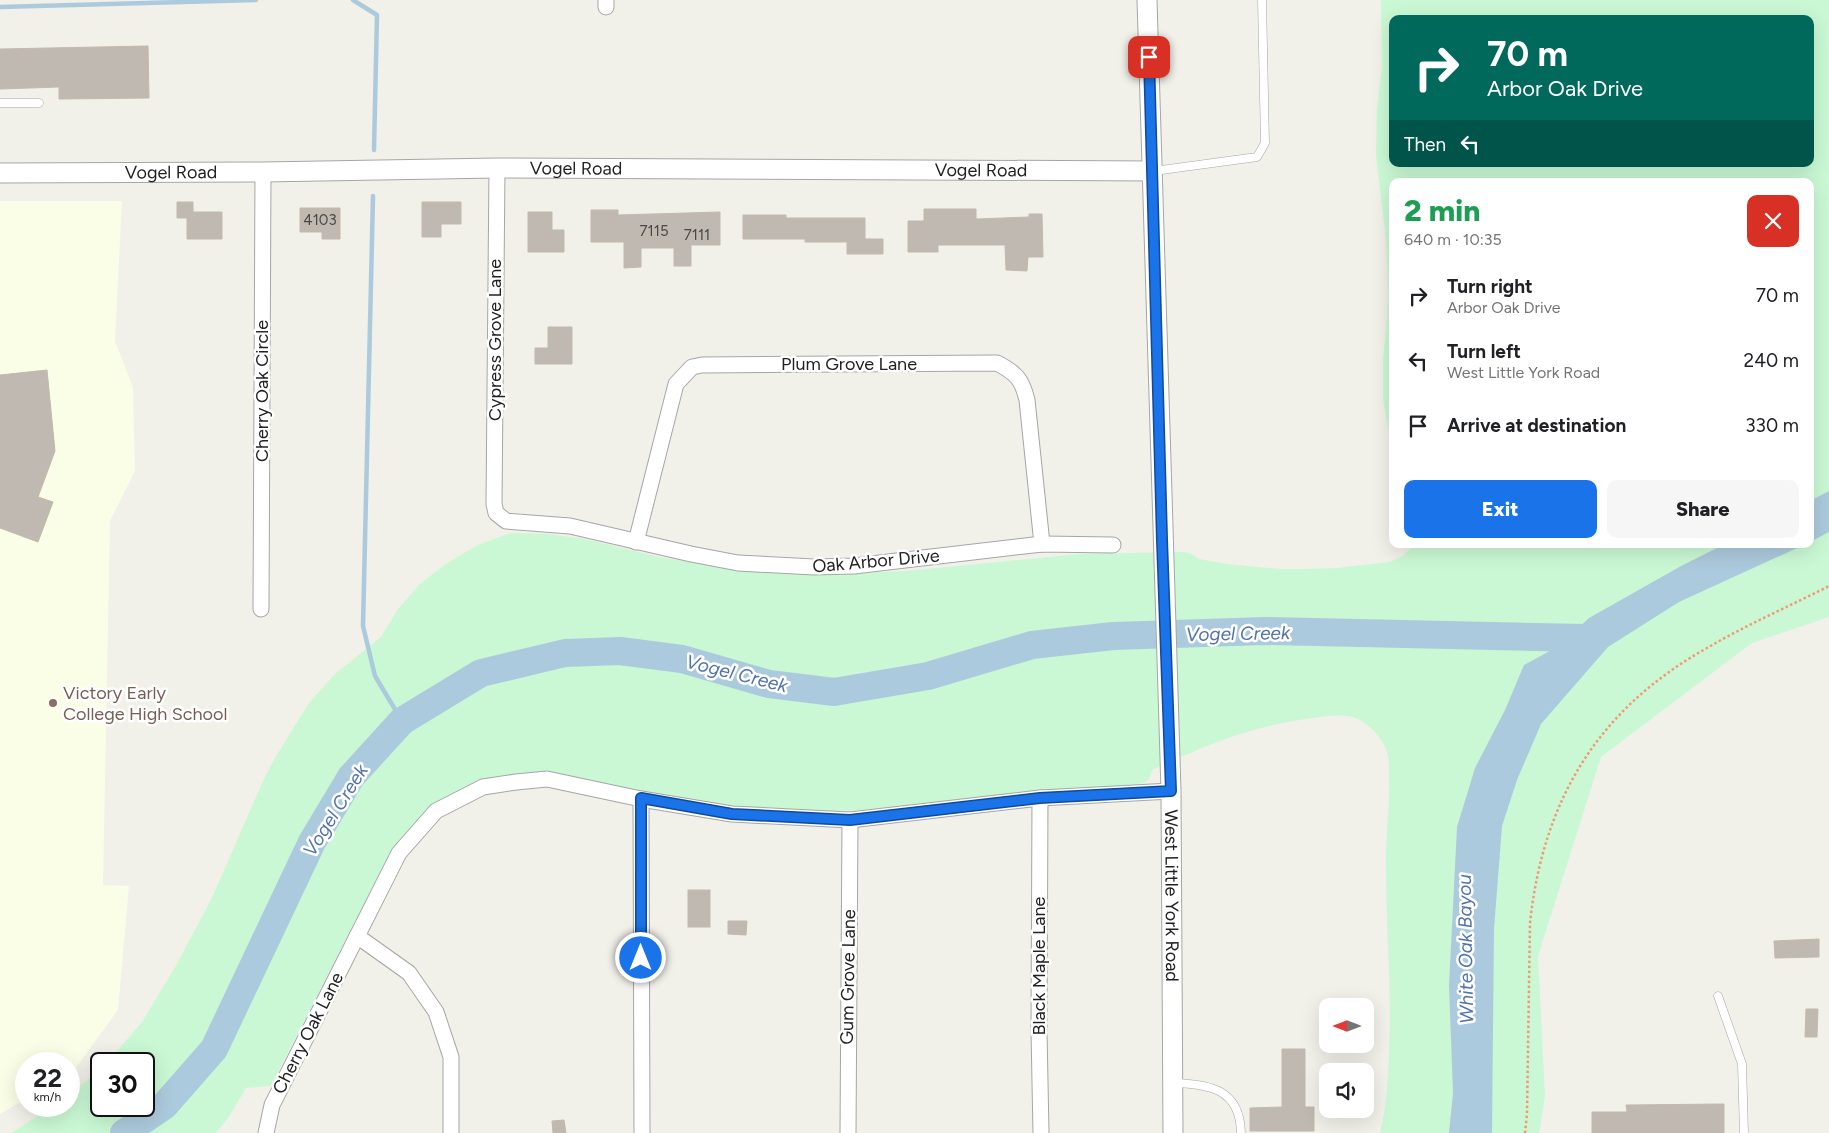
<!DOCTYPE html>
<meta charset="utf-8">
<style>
body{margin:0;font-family:Figtree,sans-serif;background:#f6f6f6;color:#202124;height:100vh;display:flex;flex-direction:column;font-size:19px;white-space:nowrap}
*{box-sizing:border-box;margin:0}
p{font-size:16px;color:#757577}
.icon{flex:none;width:28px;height:28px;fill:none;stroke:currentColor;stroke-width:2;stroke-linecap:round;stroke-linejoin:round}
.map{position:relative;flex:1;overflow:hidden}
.details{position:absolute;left:1389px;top:178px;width:425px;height:370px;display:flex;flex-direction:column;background:#fff;border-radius:10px;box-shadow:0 5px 20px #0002}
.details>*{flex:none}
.guide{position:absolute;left:1389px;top:15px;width:425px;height:152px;border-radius:10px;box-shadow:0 5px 20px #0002;background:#00695c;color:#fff;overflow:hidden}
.needle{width:32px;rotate:270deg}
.tools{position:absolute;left:1319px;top:998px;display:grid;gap:10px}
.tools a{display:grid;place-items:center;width:55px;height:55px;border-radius:10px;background:#fff;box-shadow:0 5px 20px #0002;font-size:25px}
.speed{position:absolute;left:15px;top:1052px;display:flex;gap:10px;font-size:25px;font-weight:700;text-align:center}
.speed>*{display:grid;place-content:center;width:65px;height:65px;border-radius:50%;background:#fff;box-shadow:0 5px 20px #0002;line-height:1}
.speed small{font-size:12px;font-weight:400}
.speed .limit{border:2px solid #111;border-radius:8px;background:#fff;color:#111}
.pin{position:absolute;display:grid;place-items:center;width:42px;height:42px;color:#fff;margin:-21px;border-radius:10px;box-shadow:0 2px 8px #0006}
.me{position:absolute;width:55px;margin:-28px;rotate:0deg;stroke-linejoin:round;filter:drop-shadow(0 0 4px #0008)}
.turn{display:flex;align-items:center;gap:18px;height:105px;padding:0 15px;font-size:22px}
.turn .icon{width:65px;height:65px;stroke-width:2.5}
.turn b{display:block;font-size:35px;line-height:42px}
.then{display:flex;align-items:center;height:48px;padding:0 15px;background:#0003;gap:10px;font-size:19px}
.round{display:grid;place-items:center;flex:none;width:52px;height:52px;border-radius:10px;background:#f6f6f6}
.summary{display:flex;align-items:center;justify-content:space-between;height:85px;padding:0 15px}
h1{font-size:30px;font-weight:800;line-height:38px;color:#1e9e55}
.cta{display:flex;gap:10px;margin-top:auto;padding:10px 15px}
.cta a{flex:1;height:58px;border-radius:10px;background:#1a73e8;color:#fff;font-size:20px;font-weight:800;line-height:58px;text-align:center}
.cta a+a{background:#f6f6f6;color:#202124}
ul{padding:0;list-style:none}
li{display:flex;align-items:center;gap:15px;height:65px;padding:0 15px}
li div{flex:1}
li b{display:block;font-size:19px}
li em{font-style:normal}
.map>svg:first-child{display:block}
.education{fill:#fafee6}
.park{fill:#caf8d4;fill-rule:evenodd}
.water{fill:#accadd}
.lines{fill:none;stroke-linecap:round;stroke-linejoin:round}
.stream{stroke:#accadd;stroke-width:4.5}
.river{stroke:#accadd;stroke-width:28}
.building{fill:#bfb9b2;stroke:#c3b9ac}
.service-casing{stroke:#a6a6a6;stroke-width:9}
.minor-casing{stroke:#a6a6a6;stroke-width:17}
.tertiary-casing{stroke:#a6a6a6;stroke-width:21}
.path{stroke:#f49777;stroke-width:2.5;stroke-dasharray:2.5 2.5;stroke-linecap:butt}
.service{stroke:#fff;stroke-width:8}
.minor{stroke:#fff;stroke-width:15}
.tertiary{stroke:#fff;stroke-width:19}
.route-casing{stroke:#114b97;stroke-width:12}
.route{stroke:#1a73e8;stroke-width:9}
.education-dot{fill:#8d6e63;stroke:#fff;stroke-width:2}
.labels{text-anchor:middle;stroke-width:5;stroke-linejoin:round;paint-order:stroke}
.number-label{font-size:15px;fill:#494846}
.street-label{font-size:18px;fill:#222;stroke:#fff}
.education-label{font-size:18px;fill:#785e54;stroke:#fff;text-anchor:start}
.water-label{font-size:19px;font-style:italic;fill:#5172ae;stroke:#fff}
</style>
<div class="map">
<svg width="1829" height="1133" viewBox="0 0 1829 1133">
<rect width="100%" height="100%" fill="#f1f0e9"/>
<polygon class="education" points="0,201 122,201 115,341 133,387 135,471 110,521 103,885 129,886 118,1010 73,1072 69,1074 69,1064 26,1064 26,1099 0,1114"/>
<path class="park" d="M1381 0H1829V617L1752 643 1601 757 1538 956 1545 1096 1539 1133H1380C1387 1106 1388 1079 1389 1051 1392 990 1386 930 1386 870 1385 839 1390 809 1389 779 1389 772 1389 763 1388 756 1385 741 1372 726 1358 719 1345 713 1327 716 1313 718 1251 726 1209 744 1152 770L1150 778 1144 783C1106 789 1068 789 1030 793 986 798 941 804 897 808 846 812 794 812 743 807 694 803 645 793 596 784 565 778 533 770 502 776 456 785 418 813 391 851L271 1086 246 1088 228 1118 216 1133H11L54 1106H69V1095L101 1069V1106H144V1064H106L142 1022 174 969 211 900 263 781 275 758 309 703 335 674 381 637 398 609 420 584 447 563 478 545 511 533 548 534 585 539 655 556 730 569 817 575 906 571 1079 554 1183 552 1190 553 1199 559 1226 564 1281 569H1308L1336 568 1390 562 1403 556 1416 544H1810V181H1392V450L1383 399V359L1387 319 1388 292 1386 240 1376 155 1377 110 1382 66ZM1392 19H1810V164H1392Z"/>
<g class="water">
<polygon points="1829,491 1829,532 1810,542 1810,501"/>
<polygon points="1725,544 1806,544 1679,602 1608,647 1541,724 1517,780 1502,826 1494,929 1492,1133 1449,1133 1453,1093 1449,985 1457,827 1475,768 1505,710 1524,665 1559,646 1589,618 1681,566"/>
</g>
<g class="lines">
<g class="stream">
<polyline points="353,0 377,15 374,150"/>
<polyline points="0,7 256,0"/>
<polyline points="373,196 363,626 375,676 402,721"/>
</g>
<polyline class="river" points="124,1133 164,1106 214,1049 312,842 351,777 402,721 481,673 565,653 620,651 682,659 769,684 834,692 928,676 1032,645 1113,636 1265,631 1585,638"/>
</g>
<g class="building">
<polygon points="148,46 149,98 59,99 59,87 0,89 0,49"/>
<polygon points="177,202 193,202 193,212 222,212 222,239 187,239 187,218 177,218"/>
<polygon points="422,202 461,202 461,224 441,224 441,237 422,237"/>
<polygon points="300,208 340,208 340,239 322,239 322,232 300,232"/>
<polygon points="924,209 976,209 976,219 1029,217 1029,214 1042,214 1043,257 1028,257 1027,271 1006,270 1005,245 938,245 938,252 908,252 908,221 924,221"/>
<polygon points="591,210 618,210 618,215 720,212 720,245 691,245 691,266 674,266 674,248 641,248 641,267 624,268 624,242 591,242"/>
<polygon points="528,212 552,212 552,230 564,230 564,252 528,252"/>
<polygon points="743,215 786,215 786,218 865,218 865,239 883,239 883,254 847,254 847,242 805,242 805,239 743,239"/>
<polygon points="548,327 572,327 572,364 535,364 535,348 548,348"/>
<polygon points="47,370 55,451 38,497 53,502 38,542 0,528 0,375"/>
<rect x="688" y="890" width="22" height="37"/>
<polygon points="728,921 747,921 746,935 728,934"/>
<polygon points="1819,939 1819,957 1775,958 1774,941"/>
<polygon points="1806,1009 1818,1009 1817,1037 1805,1037"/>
<polygon points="1282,1049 1305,1049 1305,1107 1314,1107 1314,1131 1250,1131 1250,1108 1282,1107"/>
<polygon points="1724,1104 1724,1133 1592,1133 1592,1112 1627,1112 1626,1105"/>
<polygon points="564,1120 566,1133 553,1133 552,1121"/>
</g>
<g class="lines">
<defs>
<g id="service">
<polyline points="0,103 39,103"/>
<polyline points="1154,171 1257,157 1265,143 1262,0"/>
<polyline points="1718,996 1742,1064 1744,1133"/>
<path d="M1173 1083C1210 1084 1240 1089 1241 1133"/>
</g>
<g id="minor">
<polyline points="606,0 606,7"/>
<polyline points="497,168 494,504 496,513 506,521 570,526 691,554 738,563 814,567 854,566 1042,544 1113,545"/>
<path d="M636 542 676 384 692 367 702 365 997 363C1016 373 1022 379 1027 400L1042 544"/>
<polyline points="261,609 263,172"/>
<polyline points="1040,798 1039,1031 1041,1133"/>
<polyline points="641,799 642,1133"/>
<polyline points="357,936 409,973 436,1012 451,1057 451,1133"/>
<polyline points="266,1133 272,1105 399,853 436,811 483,787 516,782 547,779 641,799 732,814 850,820 1040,798 1171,791"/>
<polyline points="848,1133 850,820"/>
</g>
<g id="tertiary">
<path id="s1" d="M1147 0 1171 791 1173 1133"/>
<path id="s2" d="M0 173 263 172 497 168 1153 171"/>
</g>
</defs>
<use href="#service" class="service-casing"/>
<use href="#minor" class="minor-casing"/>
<use href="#tertiary" class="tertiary-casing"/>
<path class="path" d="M1525 1133 1527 1114 1530 923C1543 800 1598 709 1707 648 1746 625 1788 607 1829 586"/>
<use href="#service" class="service"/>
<use href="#minor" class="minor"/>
<use href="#tertiary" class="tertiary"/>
</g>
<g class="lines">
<defs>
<polyline id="route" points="641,958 641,798 732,814 850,820 1040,798 1171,791 1162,540 1149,57"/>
</defs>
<use href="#route" class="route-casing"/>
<use href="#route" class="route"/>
</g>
<circle class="education-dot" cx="53" cy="703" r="5"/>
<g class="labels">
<g class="number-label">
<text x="320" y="225">4103</text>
<text x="654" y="236">7115</text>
<text x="697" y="240">7111</text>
</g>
<g class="street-label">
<text dy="6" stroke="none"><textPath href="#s2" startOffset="576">Vogel Road</textPath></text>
<text dy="6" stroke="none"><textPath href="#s2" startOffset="981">Vogel Road</textPath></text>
<text dy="6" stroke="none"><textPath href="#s2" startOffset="171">Vogel Road</textPath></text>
<text transform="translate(495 340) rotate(-90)" y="6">Cypress Grove Lane</text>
<text x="849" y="370">Plum Grove Lane</text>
<text transform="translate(262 391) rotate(-90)" y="6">Cherry Oak Circle</text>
<text transform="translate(876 561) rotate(-5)" y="6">Oak Arbor Drive</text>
<text dy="6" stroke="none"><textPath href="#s1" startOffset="896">West Little York Road</textPath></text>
<text transform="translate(1039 966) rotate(-90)" y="6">Black Maple Lane</text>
<text transform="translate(848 977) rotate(-89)" y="6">Gum Grove Lane</text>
<text transform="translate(308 1033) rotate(-63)" y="6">Cherry Oak Lane</text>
</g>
<g class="education-label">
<text x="63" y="699">Victory Early<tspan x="63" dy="21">College High School</tspan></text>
</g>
<g class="water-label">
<text transform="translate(1238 633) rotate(-1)" y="7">Vogel Creek</text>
<text transform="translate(737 673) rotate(14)" y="7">Vogel Creek</text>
<text transform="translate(335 810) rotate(-58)" y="7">Vogel Creek</text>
<text transform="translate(1465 949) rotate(-91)" y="7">White Oak Bayou</text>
</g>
</g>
</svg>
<div class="tools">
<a><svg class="needle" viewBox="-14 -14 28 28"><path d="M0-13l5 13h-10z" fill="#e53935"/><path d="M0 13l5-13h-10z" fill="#757577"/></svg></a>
<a><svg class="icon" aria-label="sound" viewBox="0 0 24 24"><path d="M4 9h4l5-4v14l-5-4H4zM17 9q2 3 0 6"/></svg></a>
</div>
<div class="speed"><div>22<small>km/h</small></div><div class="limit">30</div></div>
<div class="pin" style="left:1149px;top:57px;background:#d93025"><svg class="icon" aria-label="arrive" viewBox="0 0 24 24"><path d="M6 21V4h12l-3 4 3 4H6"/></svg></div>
<svg class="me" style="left:641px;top:958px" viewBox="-20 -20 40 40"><circle r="17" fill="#1a73e8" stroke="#fff" stroke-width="3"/><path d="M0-11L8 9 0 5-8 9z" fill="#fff"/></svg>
<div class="guide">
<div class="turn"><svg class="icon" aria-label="right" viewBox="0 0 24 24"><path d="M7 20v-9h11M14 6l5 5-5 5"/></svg><div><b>70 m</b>Arbor Oak Drive</div></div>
<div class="then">Then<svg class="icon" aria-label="left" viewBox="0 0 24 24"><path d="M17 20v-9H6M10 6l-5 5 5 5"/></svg></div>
</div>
<section class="details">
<div class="summary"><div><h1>2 min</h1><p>640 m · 10:35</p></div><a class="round" style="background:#d93025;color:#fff"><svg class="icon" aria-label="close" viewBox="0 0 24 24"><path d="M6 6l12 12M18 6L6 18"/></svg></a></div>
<ul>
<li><svg class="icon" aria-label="right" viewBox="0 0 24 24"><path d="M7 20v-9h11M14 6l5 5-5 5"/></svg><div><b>Turn right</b><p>Arbor Oak Drive</p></div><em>70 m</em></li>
<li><svg class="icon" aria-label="left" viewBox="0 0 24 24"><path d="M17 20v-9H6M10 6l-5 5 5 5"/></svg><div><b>Turn left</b><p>West Little York Road</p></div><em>240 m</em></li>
<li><svg class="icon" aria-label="arrive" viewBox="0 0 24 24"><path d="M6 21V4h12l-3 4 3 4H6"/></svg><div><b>Arrive at destination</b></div><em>330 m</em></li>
</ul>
<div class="cta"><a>Exit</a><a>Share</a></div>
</section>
</div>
